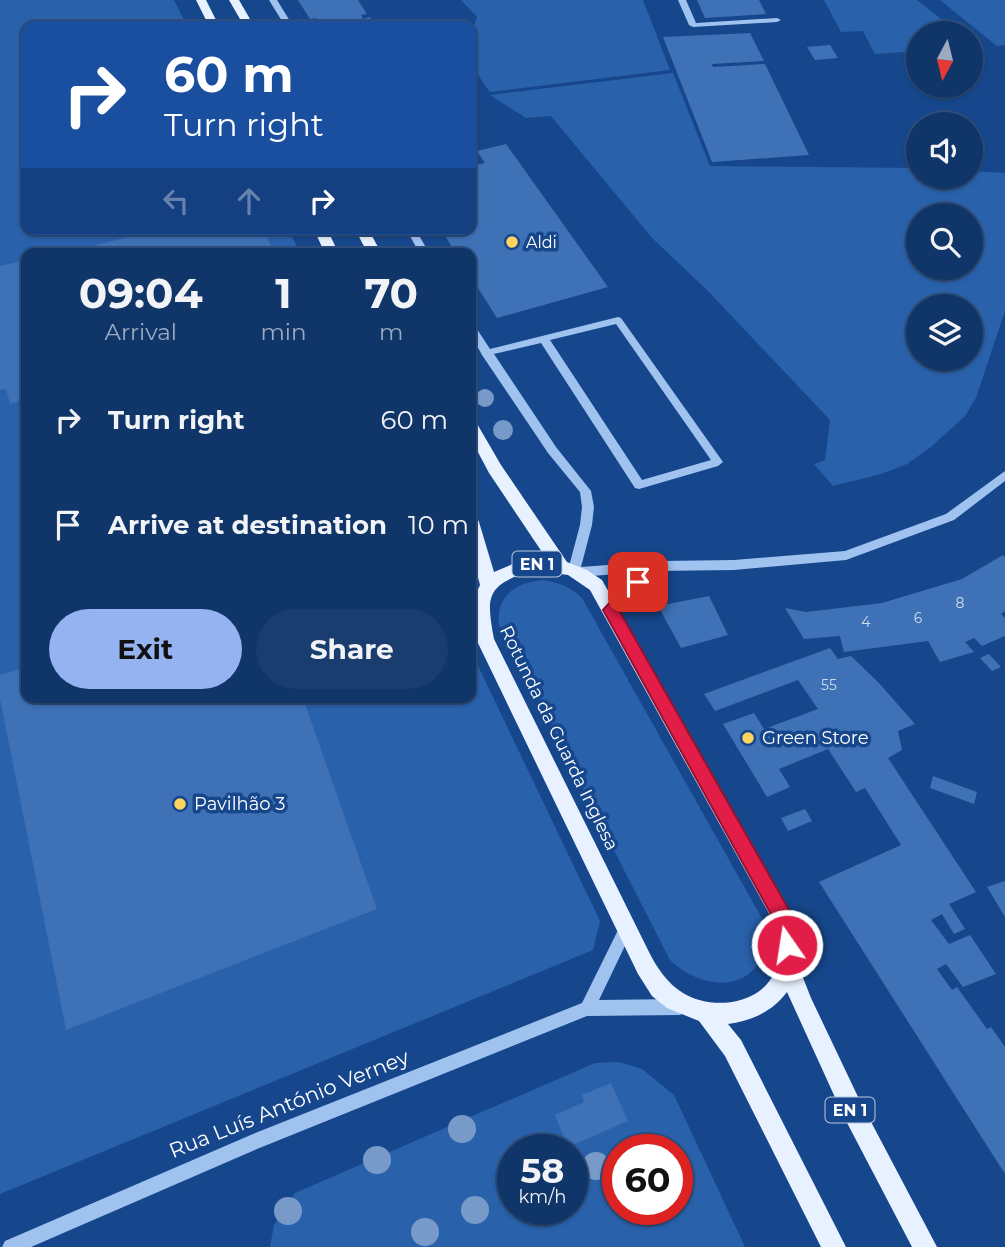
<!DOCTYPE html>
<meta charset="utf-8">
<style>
body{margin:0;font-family:Montserrat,sans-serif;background:#193d6f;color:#f1f3f6;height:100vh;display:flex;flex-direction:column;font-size:26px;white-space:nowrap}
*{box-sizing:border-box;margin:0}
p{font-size:23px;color:#9cabc0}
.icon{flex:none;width:38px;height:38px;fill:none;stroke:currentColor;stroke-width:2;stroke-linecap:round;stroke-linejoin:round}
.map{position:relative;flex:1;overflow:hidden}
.sheet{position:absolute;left:21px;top:248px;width:455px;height:455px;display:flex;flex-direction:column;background:#103569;border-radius:14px;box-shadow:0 2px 5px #0004,0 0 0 2px #30507d}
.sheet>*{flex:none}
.guide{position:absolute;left:21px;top:21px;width:455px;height:214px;border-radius:14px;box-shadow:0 2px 5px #0004,0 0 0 2px #30507d;background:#1a4fa0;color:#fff;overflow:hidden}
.needle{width:46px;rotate:187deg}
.controls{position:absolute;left:906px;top:21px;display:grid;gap:14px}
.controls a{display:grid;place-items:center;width:77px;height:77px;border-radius:50%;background:#103569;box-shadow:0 2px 5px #0004,0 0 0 2px #30507d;font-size:35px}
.speed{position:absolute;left:497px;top:1134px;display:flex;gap:14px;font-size:35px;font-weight:700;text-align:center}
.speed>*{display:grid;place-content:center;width:91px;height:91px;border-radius:50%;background:#103569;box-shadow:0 2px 5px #0004,0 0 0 2px #30507d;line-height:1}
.speed small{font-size:18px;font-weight:400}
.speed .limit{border:10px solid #d22;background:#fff;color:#111}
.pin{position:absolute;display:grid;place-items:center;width:60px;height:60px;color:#fff;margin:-30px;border-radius:14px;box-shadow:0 4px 10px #0006}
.me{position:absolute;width:77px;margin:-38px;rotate:347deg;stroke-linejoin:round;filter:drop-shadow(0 0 5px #0008)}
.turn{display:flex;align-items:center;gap:24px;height:147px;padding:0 28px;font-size:32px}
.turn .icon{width:91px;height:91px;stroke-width:2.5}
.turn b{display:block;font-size:49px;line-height:60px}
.lanes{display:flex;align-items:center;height:66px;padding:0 28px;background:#0003;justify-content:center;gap:35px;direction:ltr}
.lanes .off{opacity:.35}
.eta{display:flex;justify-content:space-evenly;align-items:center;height:119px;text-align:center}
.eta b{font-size:42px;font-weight:700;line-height:49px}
.primary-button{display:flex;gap:14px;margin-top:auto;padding:14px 28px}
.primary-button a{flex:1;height:80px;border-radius:42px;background:#95b2f1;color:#111;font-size:28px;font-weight:700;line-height:80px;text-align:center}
.primary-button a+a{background:#193d6f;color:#f1f3f6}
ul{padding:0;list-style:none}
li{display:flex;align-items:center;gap:21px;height:105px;padding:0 28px}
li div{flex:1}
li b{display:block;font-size:26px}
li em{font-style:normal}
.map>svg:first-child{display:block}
.green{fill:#2961ab;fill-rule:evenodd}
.building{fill:#3e71b5}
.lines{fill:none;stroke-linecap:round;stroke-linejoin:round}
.minor{fill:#a0c2ef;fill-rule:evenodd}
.major{fill:#e8f1ff;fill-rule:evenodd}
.tree{fill:#779ac9}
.route{fill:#e11d48;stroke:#92132f;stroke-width:2}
.poi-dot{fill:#ffd45e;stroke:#16478c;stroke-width:2.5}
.labels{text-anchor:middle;stroke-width:7;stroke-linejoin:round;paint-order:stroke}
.number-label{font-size:14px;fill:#cfdcec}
.far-poi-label{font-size:16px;fill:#fff;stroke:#16478c;text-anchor:start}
.shield{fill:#16478c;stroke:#b9c8dc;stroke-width:2}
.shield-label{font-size:16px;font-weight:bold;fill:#fff}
.street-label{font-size:18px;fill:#fff;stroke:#16478c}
.poi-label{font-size:18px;fill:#fff;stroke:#16478c;text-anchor:start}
.near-street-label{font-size:21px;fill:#fff;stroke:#16478c}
</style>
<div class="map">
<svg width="1005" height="1247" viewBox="0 0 1005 1247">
<rect width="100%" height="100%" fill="#16478c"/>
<g class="green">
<polygon points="0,0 174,0 187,26 26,26 26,229 288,229 301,254 26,254 26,698 471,698 471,651 600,921 593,950 0,1194"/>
<path d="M461 0H643L670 70 490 92C468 63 464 53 477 17Z"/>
<polygon points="824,0 917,0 959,33 919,33 919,51 875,54 863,31 841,32"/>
<polygon points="940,0 1005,0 1005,45 997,46"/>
<path d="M673 73 710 166 919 168V177H971V171L1005 173V311L976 398 965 416 931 447 907 464 881 474 833 486 814 464 825 460 830 420 708 291 652 238 551 116 526 118 490 95ZM919 215H971V268H919ZM919 306H971V359H919Z"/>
<path d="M541 580C558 582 569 586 582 598L764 922C774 987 712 1000 670 960L499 625C496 596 514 584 541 580Z"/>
<path d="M619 1062 642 1069 674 1095 745 1247H270L274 1225 295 1193 595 1063ZM513 1150H572V1209H513ZM618 1150H677V1209H618Z"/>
</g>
<g class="building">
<polygon points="298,0 358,0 367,14 361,15 363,19 370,17 375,26 321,26 316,18 310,19"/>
<polygon points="697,0 759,0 766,14 705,18"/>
<polygon points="750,33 764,61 712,64 713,67 765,64 809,155 712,162 663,37"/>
<polygon points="830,45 838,58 815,60 807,47"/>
<polygon points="506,144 608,287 497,318 471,277 471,254 456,254 441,229 471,229 471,166 485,163 477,151"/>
<polygon points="161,229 182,229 185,236 214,229 263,229 275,254 59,254"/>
<polygon points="26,260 26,399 10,404 6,389 0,390 0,266"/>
<polygon points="1003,555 1005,557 1005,611 1001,614 1005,618 1005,636 982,646 974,638 965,642 974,652 940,662 928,641 844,652 840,636 804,639 785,608 806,612 882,603 962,579"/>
<polygon points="709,596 728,635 681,648 658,606"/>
<polygon points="830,648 838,659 851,656 878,682 915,724 898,731 902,750 888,758 976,892 949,904 965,929 954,934 942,914 931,920 949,944 970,935 996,974 963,987 946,964 937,969 952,990 957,987 987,1029 991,1027 1005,1047 1005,1174 819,882 901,845 865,788 856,792 828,749 779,769 790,787 767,797 723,724 754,713 764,729 818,709 798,680 715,711 704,694"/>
<polygon points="989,654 1001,667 992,671 980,658"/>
<polygon points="26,667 26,698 303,698 377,909 66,1030 0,699 0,675"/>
<polygon points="933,776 977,792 974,804 930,788"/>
<polygon points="805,809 812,821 788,831 781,818"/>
<polygon points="1005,881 1005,917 987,887"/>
<polygon points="611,1083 628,1121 568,1147 555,1115 584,1102 582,1095"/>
</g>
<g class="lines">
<g class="minor">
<polygon points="269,0 277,0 293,26 285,26"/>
<polygon points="678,0 686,0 696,23 777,18 781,20 777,22 693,27 689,25"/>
<polygon points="406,229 415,229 430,254 420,254"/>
<path d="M618 317 621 318 723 462 718 466 639 489 635 488 541 343 494 354 556 447 591 491 594 507 592 525 581 567 662 561 734 560 845 551 946 514 1005 471V481L954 520 846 560 734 570 655 571 615 613H607L605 610 607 607 640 572 580 577 570 573 568 570 580 525 582 507 580 492 548 453 482 355 471 335V325L475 326 490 349ZM616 324 711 460 642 480 550 340Z"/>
<polygon points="627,920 632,922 634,927 599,1000 680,999 685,1002 688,1007 685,1012 680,1015 587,1016 257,1149 31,1247 2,1247 5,1241 253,1134 582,1003 622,922"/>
</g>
<g class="major">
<polygon points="196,0 206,0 219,26 209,26"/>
<polygon points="229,0 239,0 254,26 244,26"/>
<polygon points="314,229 327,229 339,254 325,254"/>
<polygon points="355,229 368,229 382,254 368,254"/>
<path d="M471 421 476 422 501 465 567 562 587 570 602 580 793 917 798 940V965L811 998 860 1101 937 1247H912L844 1117 787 992C773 1011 752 1021 728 1024L741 1040 846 1247H821L725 1056 699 1021 667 1008 652 996 638 974 476 639 471 605 480 585 471 551V516L477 518 479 522 494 572 532 556 546 558 489 473 471 439ZM532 570 568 575 590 590 776 926C777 940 780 955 776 969 763 1005 712 1011 683 993 667 983 657 968 649 952L494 639C486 595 486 586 532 570Z"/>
</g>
</g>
<g class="tree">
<circle cx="485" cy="398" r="9"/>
<circle cx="503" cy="430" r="10"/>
<circle cx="462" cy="1129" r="14"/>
<circle cx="377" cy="1160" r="14"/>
<circle cx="596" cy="1166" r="14"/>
<circle cx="475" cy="1210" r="14"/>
<circle cx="288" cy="1211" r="14"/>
<circle cx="425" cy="1232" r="14"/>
</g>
<polygon class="route" points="638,576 645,582 620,612 793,917 796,945 794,951 787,954 780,951 777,925 603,610 632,578"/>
<g class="poi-dot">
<circle cx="512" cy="242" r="7"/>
<circle cx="748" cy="738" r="7"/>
<circle cx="180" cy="804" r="7"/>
</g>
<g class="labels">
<g class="number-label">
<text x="960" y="608">8</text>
<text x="918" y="623">6</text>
<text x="866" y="627">4</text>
<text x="829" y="690">55</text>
</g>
<g class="far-poi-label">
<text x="526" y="248">Aldi</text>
</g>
<g class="shield">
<rect x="512.5" y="551.5" width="49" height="25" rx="5"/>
<rect x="825.5" y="1097.5" width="49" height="25" rx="5"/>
</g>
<g class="shield-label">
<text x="537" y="570">EN 1</text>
<text x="850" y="1116">EN 1</text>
</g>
<g class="street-label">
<text transform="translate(559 738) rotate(64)" y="6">Rotunda da Guarda Inglesa</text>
</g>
<g class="poi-label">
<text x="762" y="744">Green Store</text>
<text x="194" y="810">Pavilhão 3</text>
</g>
<g class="near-street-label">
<text transform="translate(289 1104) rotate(-22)" y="7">Rua Luís António Verney</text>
</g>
</g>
</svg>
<div class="controls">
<a><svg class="needle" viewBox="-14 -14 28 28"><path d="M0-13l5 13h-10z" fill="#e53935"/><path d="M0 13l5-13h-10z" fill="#9cabc0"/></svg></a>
<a><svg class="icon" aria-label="sound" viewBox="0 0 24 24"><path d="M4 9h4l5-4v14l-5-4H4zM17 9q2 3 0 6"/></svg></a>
<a><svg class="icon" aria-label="search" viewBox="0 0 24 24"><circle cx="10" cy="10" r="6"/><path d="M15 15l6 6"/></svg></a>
<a><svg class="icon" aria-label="layers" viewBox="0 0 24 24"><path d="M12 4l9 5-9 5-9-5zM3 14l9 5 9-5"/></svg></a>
</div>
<div class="speed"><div>58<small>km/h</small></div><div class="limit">60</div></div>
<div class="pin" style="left:638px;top:582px;background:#d93025"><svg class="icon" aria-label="arrive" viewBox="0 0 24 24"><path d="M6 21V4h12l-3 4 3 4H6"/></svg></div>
<svg class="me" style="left:787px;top:945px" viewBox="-20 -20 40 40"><circle r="17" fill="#e11d48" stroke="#fff" stroke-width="3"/><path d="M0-11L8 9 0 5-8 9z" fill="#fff"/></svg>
<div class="guide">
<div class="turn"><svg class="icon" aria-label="right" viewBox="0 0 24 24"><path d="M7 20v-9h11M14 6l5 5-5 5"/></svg><div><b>60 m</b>Turn right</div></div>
<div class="lanes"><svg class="icon off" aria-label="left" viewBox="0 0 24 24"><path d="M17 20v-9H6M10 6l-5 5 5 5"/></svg><svg class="icon off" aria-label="ahead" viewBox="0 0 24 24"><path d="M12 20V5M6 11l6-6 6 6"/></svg><svg class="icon" aria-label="right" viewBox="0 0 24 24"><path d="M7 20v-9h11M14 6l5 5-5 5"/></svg></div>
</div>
<section class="sheet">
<div class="eta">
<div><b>09:04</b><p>Arrival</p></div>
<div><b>1</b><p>min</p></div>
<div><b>70</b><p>m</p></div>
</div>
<ul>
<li><svg class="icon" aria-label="right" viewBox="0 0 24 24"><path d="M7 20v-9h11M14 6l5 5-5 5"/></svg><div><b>Turn right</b></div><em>60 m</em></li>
<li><svg class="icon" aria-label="arrive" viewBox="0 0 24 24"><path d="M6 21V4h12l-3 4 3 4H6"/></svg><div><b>Arrive at destination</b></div><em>10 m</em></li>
</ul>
<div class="primary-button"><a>Exit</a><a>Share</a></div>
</section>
</div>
